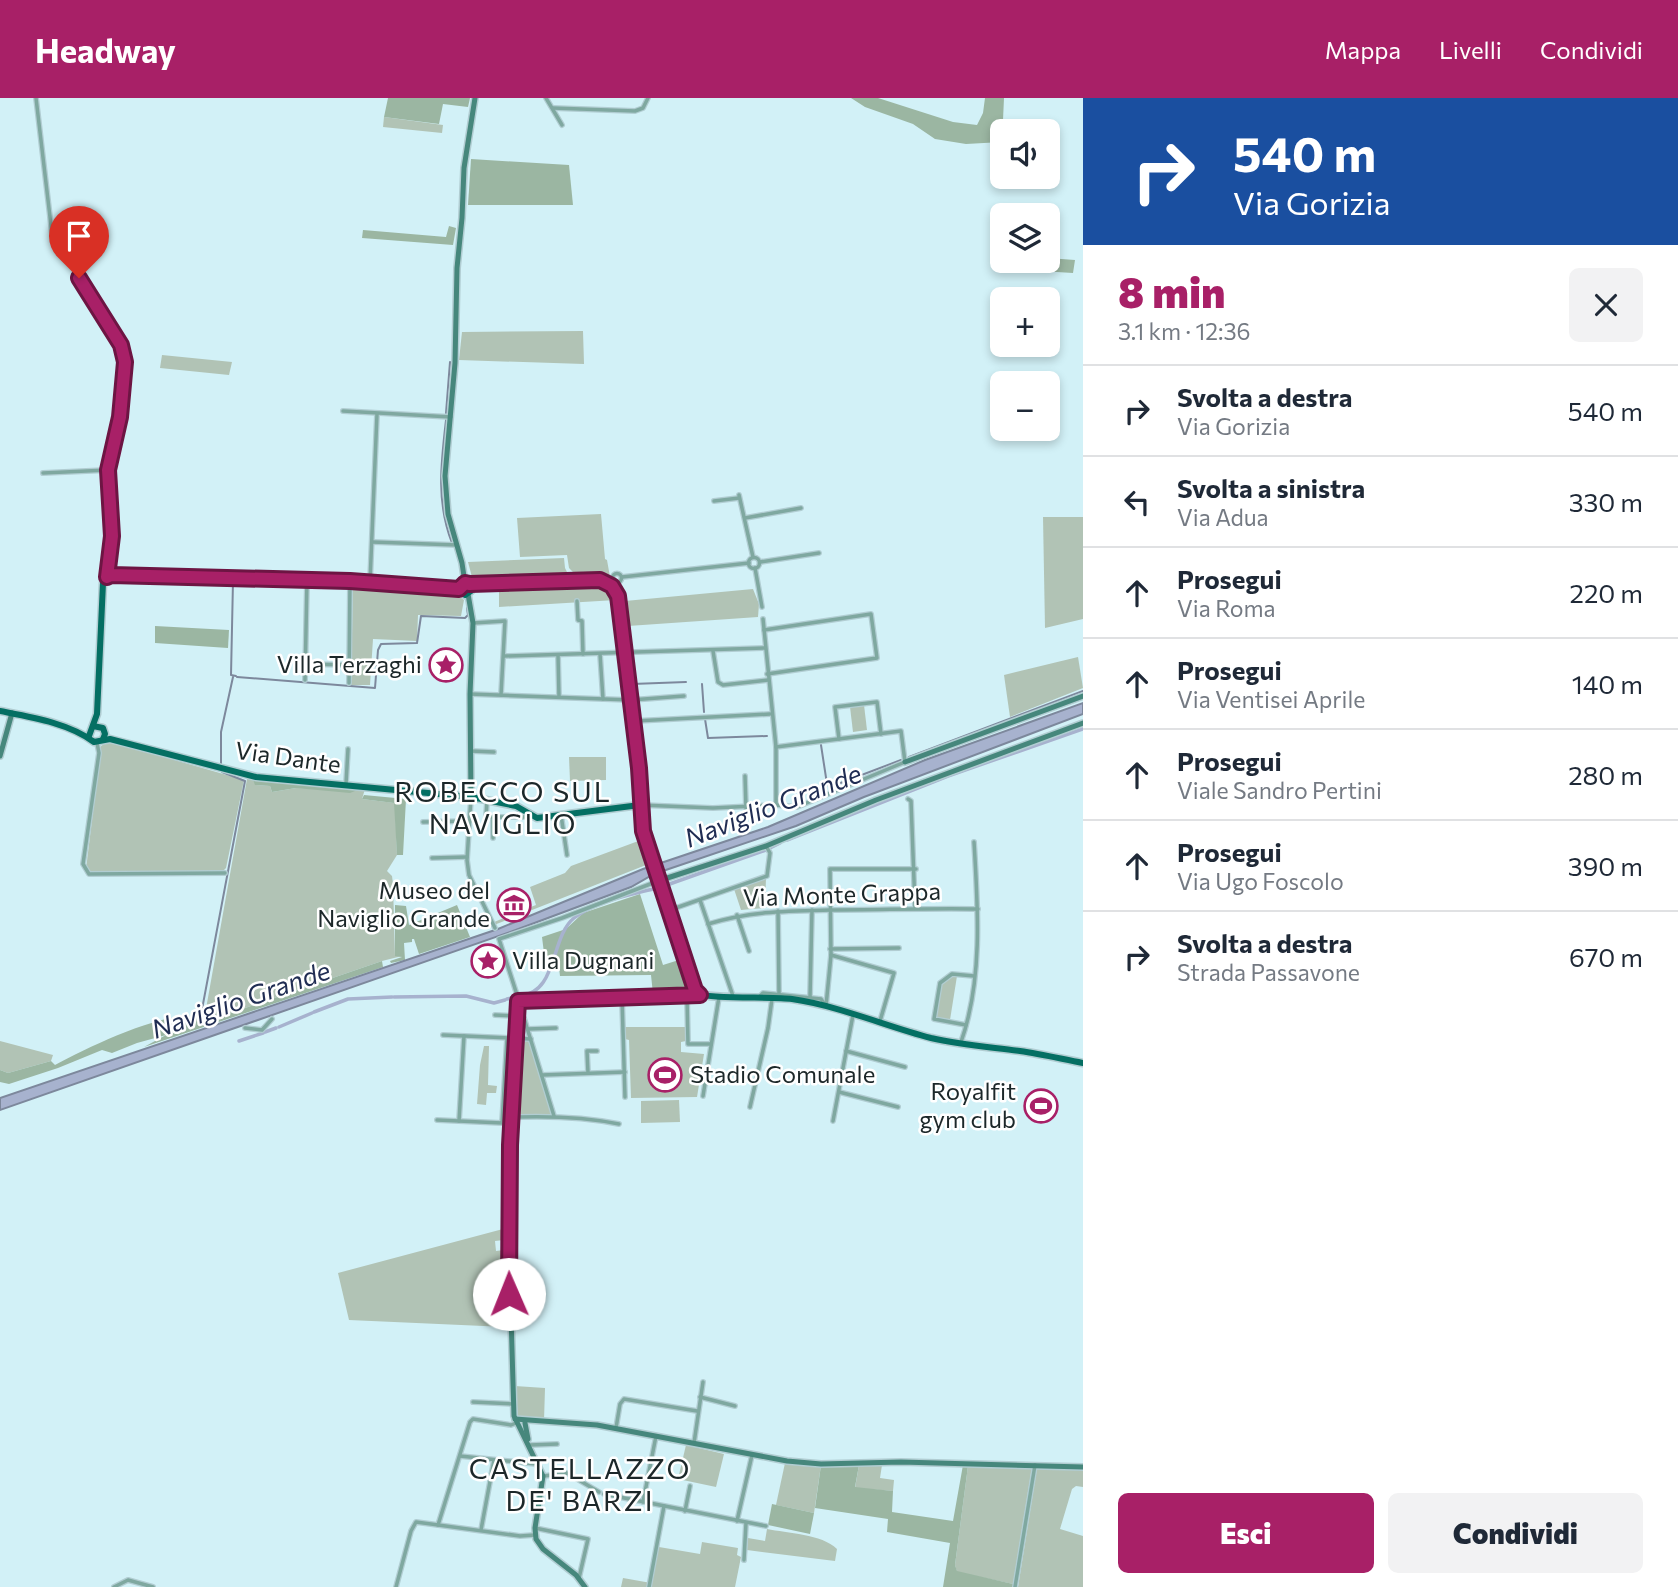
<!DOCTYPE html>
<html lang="it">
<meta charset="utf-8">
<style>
body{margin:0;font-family:Commissioner,sans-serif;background:#f2f2f3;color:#1f2937;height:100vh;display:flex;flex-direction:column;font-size:26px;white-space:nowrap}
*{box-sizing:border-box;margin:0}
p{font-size:23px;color:#747a83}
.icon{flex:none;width:38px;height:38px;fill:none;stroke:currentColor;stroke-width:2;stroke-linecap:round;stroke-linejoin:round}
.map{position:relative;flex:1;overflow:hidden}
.panel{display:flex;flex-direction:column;background:#fff;width:595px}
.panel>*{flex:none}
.guide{background:#1a4fa0;color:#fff;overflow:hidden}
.fabs{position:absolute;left:990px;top:21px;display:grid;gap:14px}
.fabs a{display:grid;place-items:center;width:70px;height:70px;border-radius:10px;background:#fff;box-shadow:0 4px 10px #0003;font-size:35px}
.pin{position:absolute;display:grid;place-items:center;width:60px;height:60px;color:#fff;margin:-72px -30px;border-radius:50% 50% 50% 0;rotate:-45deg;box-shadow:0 0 7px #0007}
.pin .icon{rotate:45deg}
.me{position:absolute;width:77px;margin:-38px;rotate:359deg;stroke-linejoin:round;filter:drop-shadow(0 0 5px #0008)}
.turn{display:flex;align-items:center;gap:24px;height:147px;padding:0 35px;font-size:32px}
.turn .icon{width:91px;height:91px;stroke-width:2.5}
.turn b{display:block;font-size:49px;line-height:60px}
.round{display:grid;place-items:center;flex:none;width:74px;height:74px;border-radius:10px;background:#f2f2f3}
.headline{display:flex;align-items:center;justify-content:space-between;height:119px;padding:0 35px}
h1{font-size:42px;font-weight:800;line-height:52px;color:#a82067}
.cta{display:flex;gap:14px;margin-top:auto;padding:14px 35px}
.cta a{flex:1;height:80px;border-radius:10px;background:#a82067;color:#fff;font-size:28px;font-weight:800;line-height:80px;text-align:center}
.cta a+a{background:#f2f2f3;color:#1f2937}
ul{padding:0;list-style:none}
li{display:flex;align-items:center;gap:21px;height:91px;padding:0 35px;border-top:2px solid #e0e1e3}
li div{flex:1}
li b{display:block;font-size:26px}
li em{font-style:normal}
header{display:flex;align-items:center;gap:42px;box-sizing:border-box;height:98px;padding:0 35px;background:#a82067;color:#fff}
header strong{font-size:33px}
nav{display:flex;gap:38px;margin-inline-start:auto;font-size:24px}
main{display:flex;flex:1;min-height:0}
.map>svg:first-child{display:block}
.green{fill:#b1c3b5}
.forest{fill:#9bb6a2}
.water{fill:#a7b2ce;stroke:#7d889c;stroke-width:2}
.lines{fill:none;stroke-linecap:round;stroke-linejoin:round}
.stream{stroke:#7d889c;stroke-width:2}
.canal{stroke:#a7b2ce;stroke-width:3.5}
.street-casing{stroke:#b1cdd2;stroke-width:6}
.secondary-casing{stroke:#b1cdd2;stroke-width:8}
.primary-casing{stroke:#b1cdd2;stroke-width:9}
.street{stroke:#7fa8a0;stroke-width:3.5}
.secondary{stroke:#46877c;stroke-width:5}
.primary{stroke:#046f63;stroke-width:6}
.route-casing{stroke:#6d1543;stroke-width:18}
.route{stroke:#a82067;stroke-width:12}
.labels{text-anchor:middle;stroke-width:5;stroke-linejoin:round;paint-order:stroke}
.poi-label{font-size:24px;fill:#1c2729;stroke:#fff;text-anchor:end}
.street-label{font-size:24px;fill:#1c2729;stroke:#fff}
.water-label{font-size:26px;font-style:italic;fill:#202d53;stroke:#fff}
.quarter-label{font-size:28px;letter-spacing:2px;fill:#1c2729;stroke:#fff}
</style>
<header>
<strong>Headway</strong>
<nav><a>Mappa</a><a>Livelli</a><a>Condividi</a></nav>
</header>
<main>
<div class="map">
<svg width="1083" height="1489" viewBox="0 0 1083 1489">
<rect width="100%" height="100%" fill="#d2f1f7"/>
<g class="green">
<polygon points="384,19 443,27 442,35 383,29"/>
<polygon points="583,233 584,266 459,262 462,234"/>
<polygon points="162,257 232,264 229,277 160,270"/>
<polygon points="601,416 605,461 607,462 610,479 600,475 575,476 569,470 567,457 520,459 517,420"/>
<polygon points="1083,419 1083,521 1045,530 1043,419"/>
<polygon points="564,460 565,470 569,478 476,481 472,479 468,464"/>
<polygon points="353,486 447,490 464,502 461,518 418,517 417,543 373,541 370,587 351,587"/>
<path d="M598 487C608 489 612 492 616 502L499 509V489Z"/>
<polygon points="753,491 759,506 758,519 628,528 625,503"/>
<polygon points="1078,559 1083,590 1010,619 1004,577"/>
<polygon points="864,607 867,632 853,634 850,609"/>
<polygon points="109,643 244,682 226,770 223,773 91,774 86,771 101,648"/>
<polygon points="569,659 606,659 606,682 570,683"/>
<polygon points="247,681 253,682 256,687 270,688 272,694 296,690 365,691 362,701 395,705 397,757 387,773 392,778 393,786 395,858 402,858 382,863 213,921 204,922"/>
<polygon points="641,742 646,767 494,827 492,825 515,815 514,812 519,811 520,813 536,807 530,789 565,775 571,768"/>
<polygon points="766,780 765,810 741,812 734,791"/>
<polygon points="951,878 957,878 950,922 935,920 942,886"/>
<polygon points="625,929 685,929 686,943 681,944 681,954 704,956 697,999 631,1000 629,942 625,941"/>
<polygon points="530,942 553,1017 513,1017 517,943"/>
<polygon points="0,943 53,957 51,963 8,975 0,972"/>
<polygon points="484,948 489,948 488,987 497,988 496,995 487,995 486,1007 477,1006 480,967"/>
<polygon points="679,1002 680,1024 641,1025 641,1003"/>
<polygon points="503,1131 504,1142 495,1143 496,1153 504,1152 506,1229 349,1222 338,1175"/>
<polygon points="515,1288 545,1290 544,1322 518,1318"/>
<polygon points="686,1347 724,1356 716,1389 678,1381"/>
<polygon points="785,1365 821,1367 814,1415 776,1407"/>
<polygon points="859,1367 882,1367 880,1380 894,1382 893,1393 855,1390"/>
<polygon points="968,1368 1032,1369 1013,1486 957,1474 955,1467"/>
<polygon points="1037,1370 1083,1372 1083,1389 1076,1388 1072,1391 1060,1431 1083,1438 1083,1489 1018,1489"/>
<path d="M767 1431C787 1435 822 1436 837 1451L835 1463 747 1452 748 1440 765 1443Z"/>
<polygon points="702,1444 738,1450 737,1457 741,1459 735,1489 621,1489 623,1480 651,1485 659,1449 700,1456"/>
</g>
<g class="forest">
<polygon points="388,0 470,0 468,9 443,6 439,26 384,19"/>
<polygon points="851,0 878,0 953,24 977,27 983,15 985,0 1004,0 1002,44 966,46 935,41 913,26 865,9"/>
<polygon points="471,61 569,67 573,107 468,107"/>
<polygon points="449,128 456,130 453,147 362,140 363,132 446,139"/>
<polygon points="993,154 1003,155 1003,163 1048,163 1048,160 1075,162 1073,175 992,170"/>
<polygon points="155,528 229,532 228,550 155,545"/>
<polygon points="253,682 263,683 360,691 350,695 296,690 272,694 270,688 255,687"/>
<polygon points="364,697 406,701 403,757 397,757 394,705 362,701"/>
<polygon points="640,796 663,867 682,861 695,896 653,896 651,877 560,878 559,870 546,871 542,839 566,831 583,815"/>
<polygon points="395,807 406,808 409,827 457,807 470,839 419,856 414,841 412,841 412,844 404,845 405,862 391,865 390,863 402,859 395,858"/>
<path d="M382 863 383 869 144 949 166 937 137 945 112 955 102 952 58 970 9 986 0 984V972L8 975 51 963 55 967C89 949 158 915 196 918L199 922 213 921Z"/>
<polygon points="821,1367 859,1367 855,1389 893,1393 892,1414 953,1423 963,1367 968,1368 955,1467 957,1473 1013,1486 1013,1489 943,1489 950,1445 887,1434 888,1421 815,1410"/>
<polygon points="772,1406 814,1415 810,1436 768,1427"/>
</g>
<polygon class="water" points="1083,605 1083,616 864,699 796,728 654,776 631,789 513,833 0,1012 0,1000 498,831 643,771 768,729 925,662"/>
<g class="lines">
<g class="stream">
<polyline points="446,315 450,264"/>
<path d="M446 322C441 365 436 404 452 445"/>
<polyline points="233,483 231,577 236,578"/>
<polyline points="237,579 375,590 378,552 381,546 417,545 421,518 465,520 468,517 467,510"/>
<polyline points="632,586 686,584"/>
<polyline points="702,586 704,614"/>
<polyline points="705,621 708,640 767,638"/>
<polyline points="821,647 827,686 830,689 901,662"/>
<polyline points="909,659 1083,593"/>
<polyline points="221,667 221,634 233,579"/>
<polyline points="200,922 245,683 222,674"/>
</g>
<g class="canal">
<polyline points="787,742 948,678 1083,631"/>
<polyline points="664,788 766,752 780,745"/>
<path d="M519 898C558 896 550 839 574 820 596 803 630 797 657 790"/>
<polyline points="394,899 466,898 494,905 505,902"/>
<polyline points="507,901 516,899"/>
<polyline points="314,914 348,901 392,899"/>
<polyline points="279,929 312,915"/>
<polyline points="265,934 276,930"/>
<polyline points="239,943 263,935"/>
</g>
<defs>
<g id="street">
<polyline points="36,0 52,136 121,247 124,256 120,319 108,372 112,438 107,479"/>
<polyline points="546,0 562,27"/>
<polyline points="553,10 635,13 643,10 648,0"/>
<polyline points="343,313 451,319"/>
<polyline points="43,375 108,372"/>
<polyline points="739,397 753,459"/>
<polyline points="714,403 739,400"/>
<polyline points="745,420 801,410"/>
<polyline points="372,444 457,447"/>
<circle cx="754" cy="465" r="5.5"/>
<polyline points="760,464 819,455"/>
<polyline points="755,470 762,509"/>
<circle cx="617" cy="480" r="4.5"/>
<polyline points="622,479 749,465"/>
<polyline points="370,484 377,316"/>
<polyline points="577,503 578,522 582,523 583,556"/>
<polyline points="763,521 776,649 776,707"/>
<polyline points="473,525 505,523 501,597"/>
<polyline points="764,532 871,516 877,560 767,576"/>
<polyline points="713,553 718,584 723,587 768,582"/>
<polyline points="600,556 603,601"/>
<polyline points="558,557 559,599"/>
<polyline points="504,558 765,550"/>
<polyline points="306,566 350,567"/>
<polyline points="305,582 307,482"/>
<polyline points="349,585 350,483"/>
<polyline points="470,596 631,602 684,598"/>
<polyline points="635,623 770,616"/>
<polyline points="839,641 835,609 877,604 881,636"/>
<polyline points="97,645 99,655 83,766 89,776 225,775"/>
<polyline points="471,653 494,654"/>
<polyline points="745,678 746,710"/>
<polyline points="346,686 348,651"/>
<polyline points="471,699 467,762 469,777 495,830"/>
<polyline points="908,701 911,703 915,809"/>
<polyline points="487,703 486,719 525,719 528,715"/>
<polyline points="641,707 713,710 776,707 797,709 905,664 901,633 776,649"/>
<polyline points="561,717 567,757"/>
<polyline points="493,719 493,740"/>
<polyline points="423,724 470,723"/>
<polyline points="432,760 467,759"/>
<polyline points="700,802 733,898"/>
<polyline points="670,812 767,778 770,755 766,748"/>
<polyline points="778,813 779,896"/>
<polyline points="737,817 749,853"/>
<path d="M708 826C750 813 787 813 831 812 880 812 929 810 978 811"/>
<polyline points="830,851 899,850"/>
<polyline points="831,857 830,771 916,771"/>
<polyline points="760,898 763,895 821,901 826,908"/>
<polyline points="687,899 688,946 711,946"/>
<polyline points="810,899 812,812"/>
<polyline points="622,900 625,999"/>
<polyline points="519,903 499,841 562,820 658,783"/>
<polyline points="826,908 831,857 894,875 880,923"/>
<polyline points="495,917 516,918"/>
<polyline points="524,920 554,1018"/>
<polyline points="966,927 934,921 940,885 952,876 974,878"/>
<polyline points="245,930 262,932 272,921"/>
<polyline points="528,931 556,930"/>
<polyline points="443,937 531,941"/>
<path d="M961 944C983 882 978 809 974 744"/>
<polyline points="846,953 905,969"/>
<polyline points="588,975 587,953 597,953"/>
<polyline points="542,977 625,974"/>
<polyline points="839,994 898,1009"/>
<polyline points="703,998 719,899"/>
<polyline points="750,1009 768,930 772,901"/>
<path d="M518 1019C552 1018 585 1019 619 1026"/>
<polyline points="437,1022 502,1025 507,941"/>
<polyline points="459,1023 464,938"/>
<polyline points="833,1023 853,917"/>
<polyline points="700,1299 735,1308"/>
<polyline points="473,1304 513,1306"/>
<polyline points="616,1330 620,1306 624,1301 697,1313"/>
<polyline points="694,1345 703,1284"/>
<polyline points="530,1347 557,1346"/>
<polyline points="460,1358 536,1366"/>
<polyline points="544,1378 567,1375 599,1394"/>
<polyline points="604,1396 766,1428"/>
<polyline points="643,1404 656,1338"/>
<polyline points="685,1413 690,1388"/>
<polyline points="737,1423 752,1357"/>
<polyline points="438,1427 470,1324 473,1321 511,1327 516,1325"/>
<polyline points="535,1430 588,1441 579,1480"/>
<polyline points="481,1432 494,1362"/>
<polyline points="744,1462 746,1425"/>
<polyline points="114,1489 128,1482 153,1489"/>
<polyline points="396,1489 411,1433 416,1424 520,1438 535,1437"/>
<polyline points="649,1489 664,1408"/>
<polyline points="1015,1489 1035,1367"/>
</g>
<g id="secondary">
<polyline points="465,485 462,465 448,416 445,378 455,265 457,170 462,120 464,70 475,0"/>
<polyline points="468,496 473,525 470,596 471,699"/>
<polyline points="0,658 12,615"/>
<polyline points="905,664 1083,598"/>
<polyline points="658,783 766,748 876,702 1083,625"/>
<polyline points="515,1321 597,1327 787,1363 821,1366 901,1364 1083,1369"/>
<polyline points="525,1325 528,1341"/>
<polyline points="585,1489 576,1477 543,1451 536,1441 535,1430 543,1378 514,1318 508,1118 517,906 519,903 525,902 700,897"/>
</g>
<g id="primary">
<path d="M459 491 465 485 470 486 600 482 615 490 618 498 639 670 643 733 697 895C709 902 772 898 792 901 840 908 885 928 931 940 961 947 990 949 1020 953 1041 956 1062 961 1083 965"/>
<path d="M0 613C31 619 69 625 94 644L110 641 256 679 471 699 516 708 537 720 640 707"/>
<polyline points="93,628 103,630 105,636 103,641"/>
<polyline points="89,638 97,616 103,485 107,479 111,477 350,483 452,489 459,491 465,497 471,493 470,486"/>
</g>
</defs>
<use href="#street" class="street-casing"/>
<use href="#secondary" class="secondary-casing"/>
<use href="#primary" class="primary-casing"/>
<use href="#street" class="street"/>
<use href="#secondary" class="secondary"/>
<use href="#primary" class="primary"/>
</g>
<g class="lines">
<defs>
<polyline id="route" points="79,180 121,247 125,264 120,319 108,372 112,438 107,479 111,477 350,483 459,491 465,485 470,486 600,482 612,488 618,498 639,670 643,733 695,892 700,897 518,903 510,1047 509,1196"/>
</defs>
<use href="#route" class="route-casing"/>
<use href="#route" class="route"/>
</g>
<defs>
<symbol id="sight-ring" viewBox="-11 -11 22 22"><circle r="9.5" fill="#fff" stroke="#a82067" stroke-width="1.5"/><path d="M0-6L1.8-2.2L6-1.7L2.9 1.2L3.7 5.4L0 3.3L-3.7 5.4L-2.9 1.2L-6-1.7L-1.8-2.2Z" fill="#a82067"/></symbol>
<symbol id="museum-ring" viewBox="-11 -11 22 22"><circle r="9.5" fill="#fff" stroke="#a82067" stroke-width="1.5"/><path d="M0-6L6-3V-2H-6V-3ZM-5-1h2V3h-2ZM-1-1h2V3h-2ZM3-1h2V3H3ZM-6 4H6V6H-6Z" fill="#a82067"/></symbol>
<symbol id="stadium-ring" viewBox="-11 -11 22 22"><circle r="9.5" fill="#fff" stroke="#a82067" stroke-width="1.5"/><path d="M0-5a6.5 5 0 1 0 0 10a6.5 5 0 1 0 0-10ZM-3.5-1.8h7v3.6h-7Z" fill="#a82067"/></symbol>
</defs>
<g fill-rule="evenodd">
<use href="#sight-ring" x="427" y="548" width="38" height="38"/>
<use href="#museum-ring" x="495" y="788" width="38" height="38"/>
<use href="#sight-ring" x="469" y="844" width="38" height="38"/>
<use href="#stadium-ring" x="646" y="958" width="38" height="38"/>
<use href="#stadium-ring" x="1022" y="989" width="38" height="38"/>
</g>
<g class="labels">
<g class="poi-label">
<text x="422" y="575">Villa Terzaghi</text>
<text x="490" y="801">Museo del<tspan x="490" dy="28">Naviglio Grande</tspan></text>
<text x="512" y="871" text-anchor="start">Villa Dugnani</text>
<text x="690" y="985" text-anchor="start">Stadio Comunale</text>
<text x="1016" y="1002">Royalfit<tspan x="1016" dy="28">gym club</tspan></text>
</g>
<g class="street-label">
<text transform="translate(288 660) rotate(8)" y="8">Via Dante</text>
<text transform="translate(842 797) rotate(-2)" y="8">Via Monte Grappa</text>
</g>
<g class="water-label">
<text transform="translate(773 708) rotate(-21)" y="9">Naviglio Grande</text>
<text transform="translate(241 902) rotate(-19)" y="9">Naviglio Grande</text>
</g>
<g class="quarter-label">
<text x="503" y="704">ROBECCO SUL<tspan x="503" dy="32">NAVIGLIO</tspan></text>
<text x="580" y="1381">CASTELLAZZO<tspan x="580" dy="32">DE' BARZI</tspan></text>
</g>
</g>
</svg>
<div class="fabs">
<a><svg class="icon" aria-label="sound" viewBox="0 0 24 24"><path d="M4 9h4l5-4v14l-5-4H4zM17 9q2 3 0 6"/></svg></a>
<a><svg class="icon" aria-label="layers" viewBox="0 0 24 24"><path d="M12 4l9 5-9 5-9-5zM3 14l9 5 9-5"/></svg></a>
<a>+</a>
<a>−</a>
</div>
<div class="pin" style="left:79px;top:180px;background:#d93025"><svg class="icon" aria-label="arrive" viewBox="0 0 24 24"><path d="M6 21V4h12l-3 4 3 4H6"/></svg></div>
<svg class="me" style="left:509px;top:1196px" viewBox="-20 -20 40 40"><circle r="19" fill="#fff"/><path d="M0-13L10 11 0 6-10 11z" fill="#a82067"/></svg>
</div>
<section class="panel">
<div class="guide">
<div class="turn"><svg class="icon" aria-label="right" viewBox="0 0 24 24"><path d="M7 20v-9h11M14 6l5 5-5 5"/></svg><div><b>540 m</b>Via Gorizia</div></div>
</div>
<div class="headline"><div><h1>8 min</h1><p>3.1 km · 12:36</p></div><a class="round"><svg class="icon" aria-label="close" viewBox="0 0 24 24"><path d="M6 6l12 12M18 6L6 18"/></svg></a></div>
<ul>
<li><svg class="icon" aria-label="right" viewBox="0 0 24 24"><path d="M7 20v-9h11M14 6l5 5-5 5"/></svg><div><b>Svolta a destra</b><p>Via Gorizia</p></div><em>540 m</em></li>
<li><svg class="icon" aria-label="left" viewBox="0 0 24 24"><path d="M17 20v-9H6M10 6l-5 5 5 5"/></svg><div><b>Svolta a sinistra</b><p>Via Adua</p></div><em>330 m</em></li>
<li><svg class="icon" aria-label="ahead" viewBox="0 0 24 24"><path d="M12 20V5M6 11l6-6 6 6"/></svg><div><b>Prosegui</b><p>Via Roma</p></div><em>220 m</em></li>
<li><svg class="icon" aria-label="ahead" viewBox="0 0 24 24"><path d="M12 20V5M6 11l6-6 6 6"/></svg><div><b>Prosegui</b><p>Via Ventisei Aprile</p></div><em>140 m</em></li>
<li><svg class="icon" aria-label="ahead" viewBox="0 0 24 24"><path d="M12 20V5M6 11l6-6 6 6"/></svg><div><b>Prosegui</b><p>Viale Sandro Pertini</p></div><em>280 m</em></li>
<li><svg class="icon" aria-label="ahead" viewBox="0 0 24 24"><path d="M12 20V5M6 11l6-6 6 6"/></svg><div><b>Prosegui</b><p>Via Ugo Foscolo</p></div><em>390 m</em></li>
<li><svg class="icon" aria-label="right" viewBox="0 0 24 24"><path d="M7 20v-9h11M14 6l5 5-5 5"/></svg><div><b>Svolta a destra</b><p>Strada Passavone</p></div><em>670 m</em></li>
</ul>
<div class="cta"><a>Esci</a><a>Condividi</a></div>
</section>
</main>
